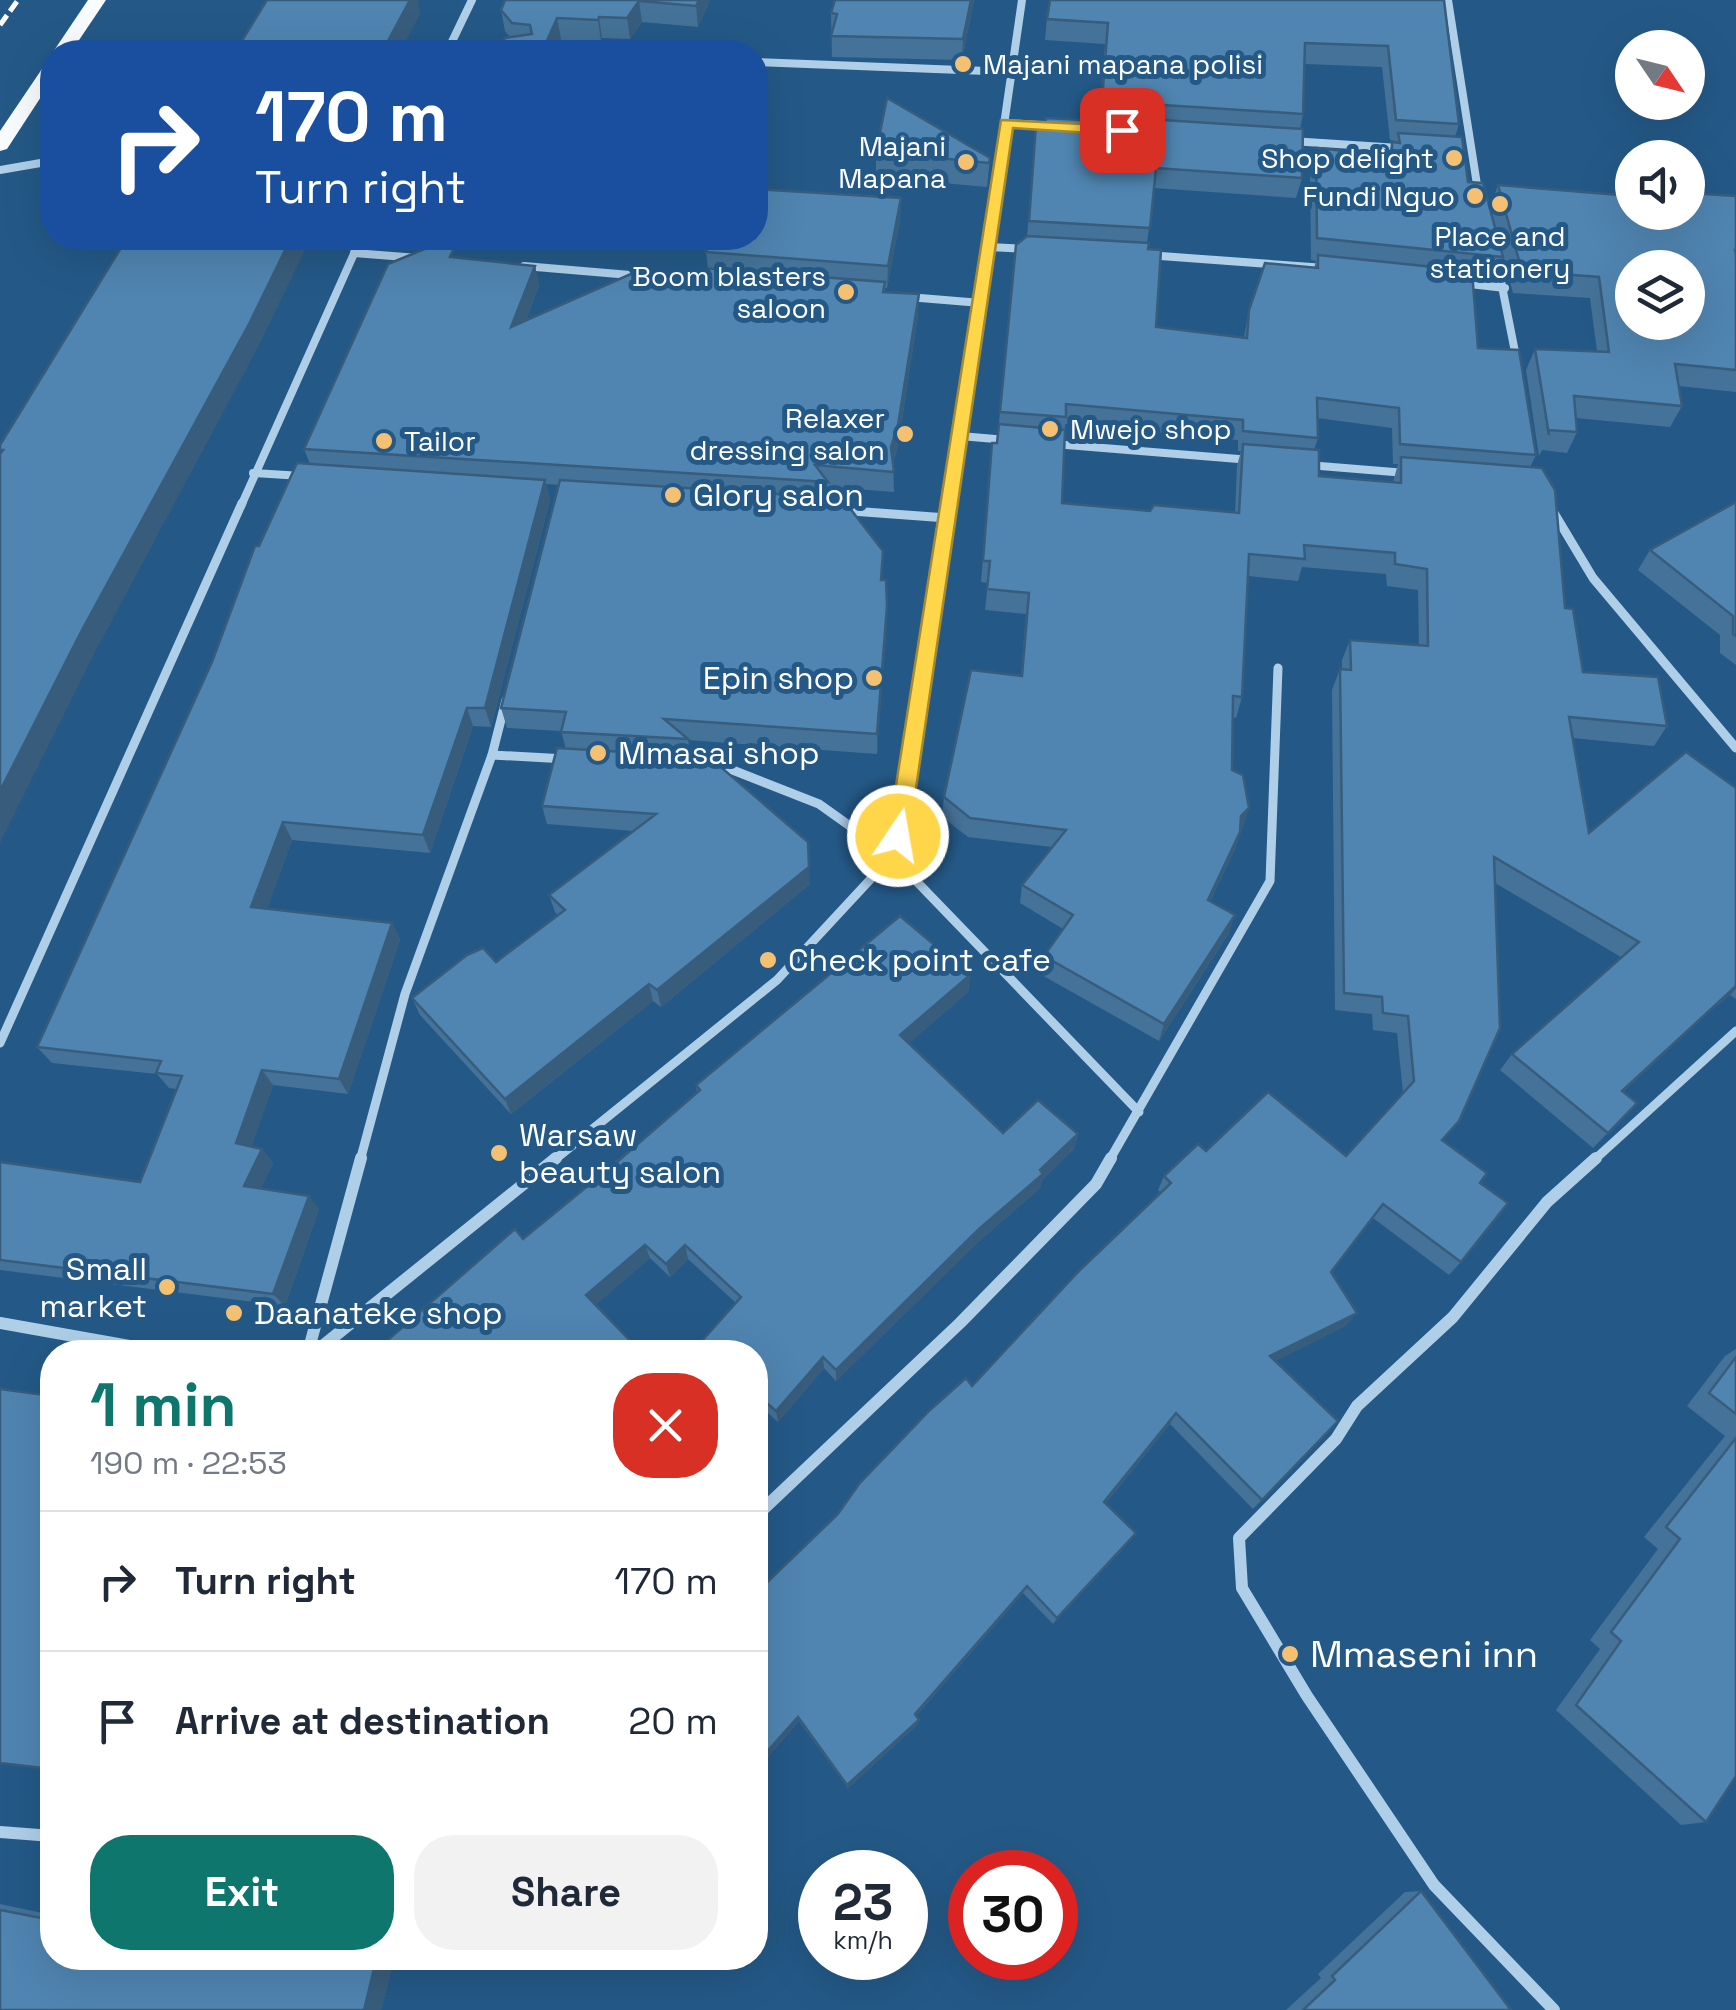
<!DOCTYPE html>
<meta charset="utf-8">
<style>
body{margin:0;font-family:"Space Grotesk",sans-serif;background:#f2f2f3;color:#1f2937;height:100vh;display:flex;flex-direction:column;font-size:38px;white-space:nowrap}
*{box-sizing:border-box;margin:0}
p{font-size:32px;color:#747a83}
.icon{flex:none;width:55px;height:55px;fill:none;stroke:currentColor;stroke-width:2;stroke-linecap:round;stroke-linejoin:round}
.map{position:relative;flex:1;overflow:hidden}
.side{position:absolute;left:40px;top:1340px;width:728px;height:630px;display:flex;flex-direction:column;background:#fff;border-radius:40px;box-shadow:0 10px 40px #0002}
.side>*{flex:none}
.top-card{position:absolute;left:40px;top:40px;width:728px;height:210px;border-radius:40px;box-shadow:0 10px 40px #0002;background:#1a4fa0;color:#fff;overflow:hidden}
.needle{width:65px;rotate:125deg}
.buttons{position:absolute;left:1615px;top:30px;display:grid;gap:20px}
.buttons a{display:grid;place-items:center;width:90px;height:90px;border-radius:50%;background:#fff;box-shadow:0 10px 40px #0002;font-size:50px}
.speed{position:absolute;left:798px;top:1850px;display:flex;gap:20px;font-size:50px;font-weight:700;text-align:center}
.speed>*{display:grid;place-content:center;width:130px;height:130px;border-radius:50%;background:#fff;box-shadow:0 10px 40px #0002;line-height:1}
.speed small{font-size:25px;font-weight:400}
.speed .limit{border:15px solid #d22;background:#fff;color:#111}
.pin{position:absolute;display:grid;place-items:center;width:85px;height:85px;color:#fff;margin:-42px;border-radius:20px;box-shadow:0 5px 15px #0006}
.me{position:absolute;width:110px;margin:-55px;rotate:12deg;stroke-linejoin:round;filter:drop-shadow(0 0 8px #0008)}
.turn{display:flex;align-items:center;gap:35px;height:210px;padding:0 50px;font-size:45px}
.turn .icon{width:130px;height:130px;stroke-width:2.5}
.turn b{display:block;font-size:70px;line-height:85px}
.round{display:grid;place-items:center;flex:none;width:105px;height:105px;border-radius:40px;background:#f2f2f3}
.headline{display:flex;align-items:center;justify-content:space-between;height:170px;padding:0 50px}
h1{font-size:60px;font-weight:600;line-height:75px;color:#0f766e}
.primary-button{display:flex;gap:20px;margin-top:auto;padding:20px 50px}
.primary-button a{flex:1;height:115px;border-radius:40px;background:#0f766e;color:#fff;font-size:40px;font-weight:600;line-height:115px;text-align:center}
.primary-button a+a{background:#f2f2f3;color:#1f2937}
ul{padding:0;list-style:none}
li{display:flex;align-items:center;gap:30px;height:140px;padding:0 50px;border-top:2px solid #e0e1e3}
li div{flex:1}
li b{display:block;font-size:38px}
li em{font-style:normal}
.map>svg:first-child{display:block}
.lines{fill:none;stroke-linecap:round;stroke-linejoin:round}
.minor-far2{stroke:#afcfe9;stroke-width:8}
.minor-far1{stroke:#afcfe9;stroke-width:9}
.minor{stroke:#afcfe9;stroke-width:12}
.trunk{fill:#f8fcfe;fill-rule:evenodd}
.rail{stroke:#fff;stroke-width:5;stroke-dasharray:12 5;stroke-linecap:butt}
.wall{fill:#457298;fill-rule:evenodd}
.shaded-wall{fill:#385d7c}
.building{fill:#5085b1;stroke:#385d7c;stroke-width:2.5;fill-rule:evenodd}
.route{fill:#ffd54a;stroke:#a68a30;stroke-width:2.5}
.poi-dot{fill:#f4c172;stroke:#245987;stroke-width:4}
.labels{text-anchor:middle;stroke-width:10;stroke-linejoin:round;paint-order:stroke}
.far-poi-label{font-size:28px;fill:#fff;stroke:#245987;text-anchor:end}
.poi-label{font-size:32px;fill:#fff;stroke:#245987;text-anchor:start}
.near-poi-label{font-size:38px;fill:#fff;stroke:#245987;text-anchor:start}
</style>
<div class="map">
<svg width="1736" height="2010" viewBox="0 0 1736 2010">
<rect width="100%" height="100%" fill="#245987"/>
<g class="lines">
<g class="minor-far2">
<polyline points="1448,0 1478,191"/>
<polyline points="448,49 529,52"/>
<polyline points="447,52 472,0"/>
<polyline points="755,62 1012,72"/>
<polyline points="1006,123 1055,126"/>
<polyline points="1291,141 1399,148"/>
<polyline points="0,170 52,161"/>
<polyline points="989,247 1025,249"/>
<polyline points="354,253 418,258"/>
<polyline points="1147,255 1325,268"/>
<polyline points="1496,256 1517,362"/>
<polyline points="524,266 642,276"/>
<polyline points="1461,283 1505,288"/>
<polyline points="908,297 981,303"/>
<polyline points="960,436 1007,440"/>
<polyline points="1054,444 1251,460"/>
<polyline points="1308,465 1406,473"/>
<polyline points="253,473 302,476"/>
<polyline points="241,506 361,238"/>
<polyline points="949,506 1022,0"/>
</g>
<g class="minor-far1">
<polyline points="1551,508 1593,578 1736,748"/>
<polyline points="838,510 947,518"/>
<polyline points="492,755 566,759"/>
<polyline points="712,768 730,769 819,804 892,856 1139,1112"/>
<polyline points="0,1043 242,503"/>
<polyline points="360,1161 405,994 492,755 506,700"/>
<polyline points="553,1161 777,980 892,856 904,815 949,503"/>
<polyline points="1109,1161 1270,881 1278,668"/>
<polyline points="1593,1161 1736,1031"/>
</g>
<g class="minor">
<polyline points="0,1323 163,1352"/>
<polyline points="308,1352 361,1158"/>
<polyline points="315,1352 556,1158"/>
<polyline points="755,1517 960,1323 1096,1184 1111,1158"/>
<polyline points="0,1832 52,1836"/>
<polyline points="1554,2010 1434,1885 1307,1696 1242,1588 1239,1538 1336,1439 1357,1406 1453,1317 1547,1202 1596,1158"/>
</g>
<g class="trunk">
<polygon points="88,0 106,0 71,52 53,52"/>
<polygon points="52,62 52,80 7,149 0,151 0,131 46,63"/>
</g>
<polyline class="rail" points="0,25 18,0"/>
</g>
<g class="wall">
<polygon points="505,0 710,0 698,27 642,22 630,39 602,38 601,42 510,37 505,31 501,10"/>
<polygon points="974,0 962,60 832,57 831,13"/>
<path d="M1444 0 1459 124 1455 137 1468 182 1503 257 1495 279 1473 277 1478 348 1536 455 1530 467 1565 608 1583 672 1667 726 1654 746 1573 738 1589 833 1736 788V999L1730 995 1711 1010 1623 1092 1637 1103 1593 1148 1500 1070 1512 1054 1621 957 1495 883 1443 1141 1480 1183 1461 1262 1449 1275 1373 1218 1331 1272 1347 1325 1275 1361 1338 1421 1253 1509 1170 1424 1105 1504 1130 1541 1053 1624 1023 1593 916 1716 918 1724 848 1788 799 1721 755 1772V1594L972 1386 1161 1193 1158 1190 1164 1176 1206 1151 1346 1156 1403 1093 1397 1033 1373 1030 1372 1014 1335 1010 1332 690 1340 669H1342V660L1350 640 1419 645 1418 590 1387 586 1386 574 1302 567 1298 581 1248 576 1242 697 1236 718 1233 717 1232 770 1249 808 1234 851 1210 901 1229 933 1159 1041 1040 974 1044 956 1063 929 1020 903 1022 885 1052 847 968 837 942 817 944 797 1021 676 1026 614 985 610 988 583 981 582 992 443H997L1016 245 1027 237 1036 125 1099 121 1105 44 1045 40 1047 19ZM1305 64 1382 67 1390 140 1396 141V143L1392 142 1388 156 1316 148 1310 171 1311 260 1316 261 1314 268 1249 310 1244 337 1156 327 1147 243 1154 188 1296 198 1302 178 1300 129 1303 114ZM1317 418 1392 428 1393 464H1398L1393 482 1319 476 1314 450 1318 438ZM1065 424 1238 440V451H1241L1237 466 1235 513 1150 511 1062 503Z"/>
<polygon points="876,152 990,158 987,187 876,177"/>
<polygon points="1498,185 1632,212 1736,196 1736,392 1679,386 1682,406 1670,427 1576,418 1577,432 1567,453 1542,450 1539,456 1526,370 1535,349 1597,351 1590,298 1513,293 1490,207"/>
<polygon points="901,198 900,220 887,288 885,288 885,292 918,315 898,446 893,461 894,492 828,487 829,497 882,580 887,606 877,754 688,740 691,756 810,884 661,1007 653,1001 511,1114 420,1015 412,998 496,962 558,915 555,912 549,895 634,831 547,824 542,806 566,749 561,731 507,728 501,708 559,485 546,484 550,500 491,727 473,726 430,853 292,840 267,909 392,923 400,940 348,1094 273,1085 251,1147 262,1149 273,1163 261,1188 319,1209 285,1306 0,1270 0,1162 140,1182 176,1089 169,1088 157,1074 52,1063 37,1047 212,662 259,546 310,464 304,449 457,258 535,266 539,286 526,320 698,279 708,268 706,252"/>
<polygon points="1736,502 1736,665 1720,653 1720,635 1638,570 1650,550"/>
<polygon points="970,975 968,992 909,1043 1003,1133 1078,1134 1074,1149 1042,1180 1040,1188 977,1243 836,1381 824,1368 778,1422 755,1402 755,1352 736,1303 688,1259 670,1277 650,1258 595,1305 523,1239 697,1093 696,1085"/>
<polygon points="1736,1349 1736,1777 1706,1822 1681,1825 1556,1710 1600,1649 1590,1640 1658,1549 1644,1537 1725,1436 1687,1406 1725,1356"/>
<polygon points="1421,1891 1511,2010 1286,2010 1321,1978 1318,1974 1405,1892"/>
<polygon points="0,1904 52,1915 52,1958 330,1958 392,1967 381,2010 0,2010"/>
</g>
<g class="shaded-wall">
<polygon points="410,0 419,0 418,6 420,14 400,52 382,52"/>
<polygon points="699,0 710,0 698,27 696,6"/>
<polygon points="971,0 974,0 962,60 963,39"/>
<polygon points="639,1 642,22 630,39 627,18"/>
<polygon points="599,17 602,38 601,42 598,20"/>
<polygon points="557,18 561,39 555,52 542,52"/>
<polygon points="901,198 900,220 887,288 888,266"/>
<polygon points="291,238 302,238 306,248 258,347 95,652 0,843 0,791 82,630"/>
<polygon points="535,266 539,286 516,347 511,327"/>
<polygon points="919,294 918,315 898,446 890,467 891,447"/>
<polygon points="545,480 550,500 491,727 485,708"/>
<polygon points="887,606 887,627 877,754 877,734"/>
<polygon points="467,708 473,726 430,853 423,835"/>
<polygon points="1249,808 1243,828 1234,835 1241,816"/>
<polygon points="283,822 292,840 262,924 251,907"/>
<polygon points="1240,832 1234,851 1201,919 1208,900"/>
<polygon points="809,867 810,884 661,1007 657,990"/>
<polygon points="1235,915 1229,933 1159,1041 1164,1024"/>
<polygon points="392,923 400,940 348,1094 339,1079"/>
<polygon points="970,975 968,992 900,1051 900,1035"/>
<polygon points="649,984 653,1001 511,1114 505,1099"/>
<polygon points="1736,986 1736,989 1730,995 1711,1010 1607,1107 1622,1091"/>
<polygon points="262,1070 273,1085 248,1157 236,1143"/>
<polygon points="1078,1134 1074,1149 1042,1180 1040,1188 977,1243 836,1381 836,1370"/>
<polygon points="262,1149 273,1163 256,1199 244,1186"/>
<polygon points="309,1196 319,1209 285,1306 273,1294"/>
<polygon points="645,1245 650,1258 592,1308 586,1295"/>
<polygon points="685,1245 688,1259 670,1277 666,1264"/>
<polygon points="1357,1313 1347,1325 1262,1368 1270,1356"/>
<polygon points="823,1357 824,1368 778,1422 776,1411"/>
<polygon points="1176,1413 1170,1424 1099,1511 1104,1502"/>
<polygon points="1136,1533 1130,1541 1053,1624 1057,1618"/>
<polygon points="1027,1586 1023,1593 914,1718 915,1714"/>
<polygon points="798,1717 799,1721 755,1772 755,1765"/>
<polygon points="919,1720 918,1724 848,1788 847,1785"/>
<polygon points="392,1967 381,2010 364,2010 374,1969"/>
</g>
<g class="building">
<polygon points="267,0 410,0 382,52 235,52"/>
<polygon points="505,0 699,0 696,6 639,1 627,18 599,17 598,20 557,18 542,52 498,52 505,38 532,34 530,25 512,23 501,10"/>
<polygon points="835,0 971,0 963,39 831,36 837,14 831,13"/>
<polygon points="1050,0 1444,0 1459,124 1396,120 1388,46 1305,43 1303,114 1102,101 1108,23 1047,19"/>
<polygon points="887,98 990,158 989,163 876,152"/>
<polygon points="1100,116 1303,129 1302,178 1156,168 1150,228 1029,221 1036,125 1045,126 1046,118 1099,121"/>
<polygon points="1398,133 1462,137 1468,182 1483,183 1503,257 1317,238 1316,148 1392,156 1392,142 1400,143"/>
<path d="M1498 185 1632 196V212H1688V193L1736 196V250H1735L1736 254V370L1675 364 1682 406 1574 396 1577 432 1548 430 1549 435 1535 349 1609 352 1599 277 1522 271ZM1632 268H1688V322H1632Z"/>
<polygon points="755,189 901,198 888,266 706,252 711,238 755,238"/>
<polygon points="1027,236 1149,243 1148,249 1161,250 1156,327 1247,338 1249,310 1265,263 1318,268 1318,255 1472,271 1478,348 1519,350 1536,455 1400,444 1399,408 1317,398 1318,438 1243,431 1243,420 1066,404 1066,417 1000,412 1016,245"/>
<polygon points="127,238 291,238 249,324 82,630 0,791 0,454 3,450 0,450 0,445"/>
<polygon points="432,246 454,248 450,257 535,266 511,327 633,273 698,279 702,268 885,282 883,292 919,294 898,425 891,447 894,472 815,465 828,482 304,449 388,264"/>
<polygon points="999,424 1065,430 1062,503 1150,511 1154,505 1239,513 1243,444 1319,450 1319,476 1401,483 1401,457 1542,468 1555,490 1565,608 1573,609 1583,672 1658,677 1667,726 1569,717 1589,833 1686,752 1736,788 1736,986 1622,1091 1637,1103 1608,1133 1512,1054 1639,942 1494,857 1500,1028 1459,1121 1442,1140 1487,1173 1480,1183 1508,1203 1461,1262 1383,1204 1331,1272 1357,1313 1270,1356 1338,1421 1262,1500 1176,1413 1104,1502 1136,1533 1057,1618 1027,1586 915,1714 919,1720 847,1785 798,1717 755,1765 755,1594 838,1514 859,1484 930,1410 966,1378 972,1386 1078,1272 1171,1183 1164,1176 1198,1144 1206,1151 1268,1092 1346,1156 1414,1081 1408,1016 1383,1013 1382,997 1344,993 1340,669 1351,670 1350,640 1428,646 1427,569 1395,564 1395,553 1304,545 1305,559 1249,554 1242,697 1233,696 1232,770 1243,775 1249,808 1241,816 1240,832 1208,900 1235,915 1164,1024 1044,956 1073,915 1022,885 1066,830 970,818 944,797 971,670 1022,676 1029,593 987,589 990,561 983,561 992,443 997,443"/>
<polygon points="297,463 545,480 485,708 467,708 423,835 283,822 251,907 392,923 339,1079 262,1070 236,1143 262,1149 244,1186 309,1196 273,1294 0,1260 0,1162 140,1182 182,1076 156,1073 161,1061 37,1047 212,662 255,546 259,546"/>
<polygon points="560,480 842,498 883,551 881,580 886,580 887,606 877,734 664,719 688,739 561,732 566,712 501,708"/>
<polygon points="1736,502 1736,636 1733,634 1733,616 1650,550"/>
<polygon points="557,748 709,757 808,842 809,867 657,990 649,984 505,1099 412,998 467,955 483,948 496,962 565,910 549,895 656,814 542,806"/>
<polygon points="900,916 970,975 900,1035 1003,1133 1038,1100 1078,1134 1040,1170 1043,1174 979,1229 836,1370 823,1357 776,1411 755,1393 755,1352 692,1352 741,1297 685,1245 666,1264 645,1245 586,1295 641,1352 374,1352 515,1229 523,1239 617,1162 700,1090 696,1085"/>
<polygon points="1736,1357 1736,1414 1709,1393"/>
<polygon points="0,1389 52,1396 52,1769 0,1763"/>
<polygon points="1736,1438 1736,1776 1706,1822 1576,1705 1621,1641 1611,1632 1680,1539 1666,1527"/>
<polygon points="1421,1891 1511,2010 1303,2010 1335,1980 1332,1976"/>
<polygon points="0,1910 52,1920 52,1958 297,1958 374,1969 364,2010 0,2010"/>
</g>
<polygon class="route" points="1001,120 1122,126 1129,130 1122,135 1013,128 909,836 898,845 888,836"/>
<g class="poi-dot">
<circle cx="963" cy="64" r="10"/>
<circle cx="1454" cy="158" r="10"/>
<circle cx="966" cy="162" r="10"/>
<circle cx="1475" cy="196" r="10"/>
<circle cx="1500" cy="204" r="10"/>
<circle cx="846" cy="292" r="10"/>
<circle cx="1050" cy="429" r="10"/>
<circle cx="905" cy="434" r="10"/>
<circle cx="384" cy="441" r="10"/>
<circle cx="673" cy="495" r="10"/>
<circle cx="874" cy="678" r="10"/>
<circle cx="598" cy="753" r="10"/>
<circle cx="768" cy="960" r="10"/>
<circle cx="499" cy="1153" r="10"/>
<circle cx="167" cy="1287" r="10"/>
<circle cx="234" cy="1313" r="10"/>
<circle cx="1290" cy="1654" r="10"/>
</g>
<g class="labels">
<g class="far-poi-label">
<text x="983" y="74" text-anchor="start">Majani mapana polisi</text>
<text x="946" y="156">Majani<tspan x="946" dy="32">Mapana</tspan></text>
<text x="1434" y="168">Shop delight</text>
<text x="1455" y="206">Fundi Nguo</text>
<text x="1500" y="246" text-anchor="middle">Place and<tspan x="1500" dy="32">stationery</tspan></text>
<text x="826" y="286">Boom blasters<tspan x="826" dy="32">saloon</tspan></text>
<text x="885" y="428">Relaxer<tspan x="885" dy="32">dressing salon</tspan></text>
<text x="1070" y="439" text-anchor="start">Mwejo shop</text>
<text x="404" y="451" text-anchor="start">Tailor</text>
</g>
<g class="poi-label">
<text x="693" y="506">Glory salon</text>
<text x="854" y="689" text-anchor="end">Epin shop</text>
<text x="618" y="764">Mmasai shop</text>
<text x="788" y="971">Check point cafe</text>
<text x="519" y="1146">Warsaw<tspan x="519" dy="37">beauty salon</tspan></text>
<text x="147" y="1280" text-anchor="end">Small<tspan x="147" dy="37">market</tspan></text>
<text x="254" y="1324">Daanateke shop</text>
</g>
<g class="near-poi-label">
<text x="1310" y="1667">Mmaseni inn</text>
</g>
</g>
</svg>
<div class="buttons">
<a><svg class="needle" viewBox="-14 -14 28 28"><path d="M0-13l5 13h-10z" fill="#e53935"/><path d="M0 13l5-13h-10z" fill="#747a83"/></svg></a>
<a><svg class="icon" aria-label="sound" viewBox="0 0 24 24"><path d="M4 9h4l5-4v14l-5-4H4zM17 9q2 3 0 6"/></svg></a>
<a><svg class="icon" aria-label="layers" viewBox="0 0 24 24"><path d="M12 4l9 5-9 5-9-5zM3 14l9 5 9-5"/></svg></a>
</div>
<div class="speed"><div>23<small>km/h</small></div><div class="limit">30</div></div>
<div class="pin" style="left:1122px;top:130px;background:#d93025"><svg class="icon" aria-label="arrive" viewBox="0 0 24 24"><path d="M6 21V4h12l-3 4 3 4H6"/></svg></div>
<svg class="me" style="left:898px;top:836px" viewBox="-20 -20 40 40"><circle r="17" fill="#ffd54a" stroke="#fff" stroke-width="3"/><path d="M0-11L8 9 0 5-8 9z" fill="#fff"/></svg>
<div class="top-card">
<div class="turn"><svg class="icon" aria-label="right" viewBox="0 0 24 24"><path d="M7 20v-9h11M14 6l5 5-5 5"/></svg><div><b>170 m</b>Turn right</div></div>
</div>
<section class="side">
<div class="headline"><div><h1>1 min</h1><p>190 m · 22:53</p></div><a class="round" style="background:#d93025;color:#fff"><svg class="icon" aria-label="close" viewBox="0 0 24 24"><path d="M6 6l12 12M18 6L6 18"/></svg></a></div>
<ul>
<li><svg class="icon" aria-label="right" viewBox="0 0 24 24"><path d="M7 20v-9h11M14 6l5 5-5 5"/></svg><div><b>Turn right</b></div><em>170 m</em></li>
<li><svg class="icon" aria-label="arrive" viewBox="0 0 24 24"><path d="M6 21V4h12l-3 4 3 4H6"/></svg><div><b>Arrive at destination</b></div><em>20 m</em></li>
</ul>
<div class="primary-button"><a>Exit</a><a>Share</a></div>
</section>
</div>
